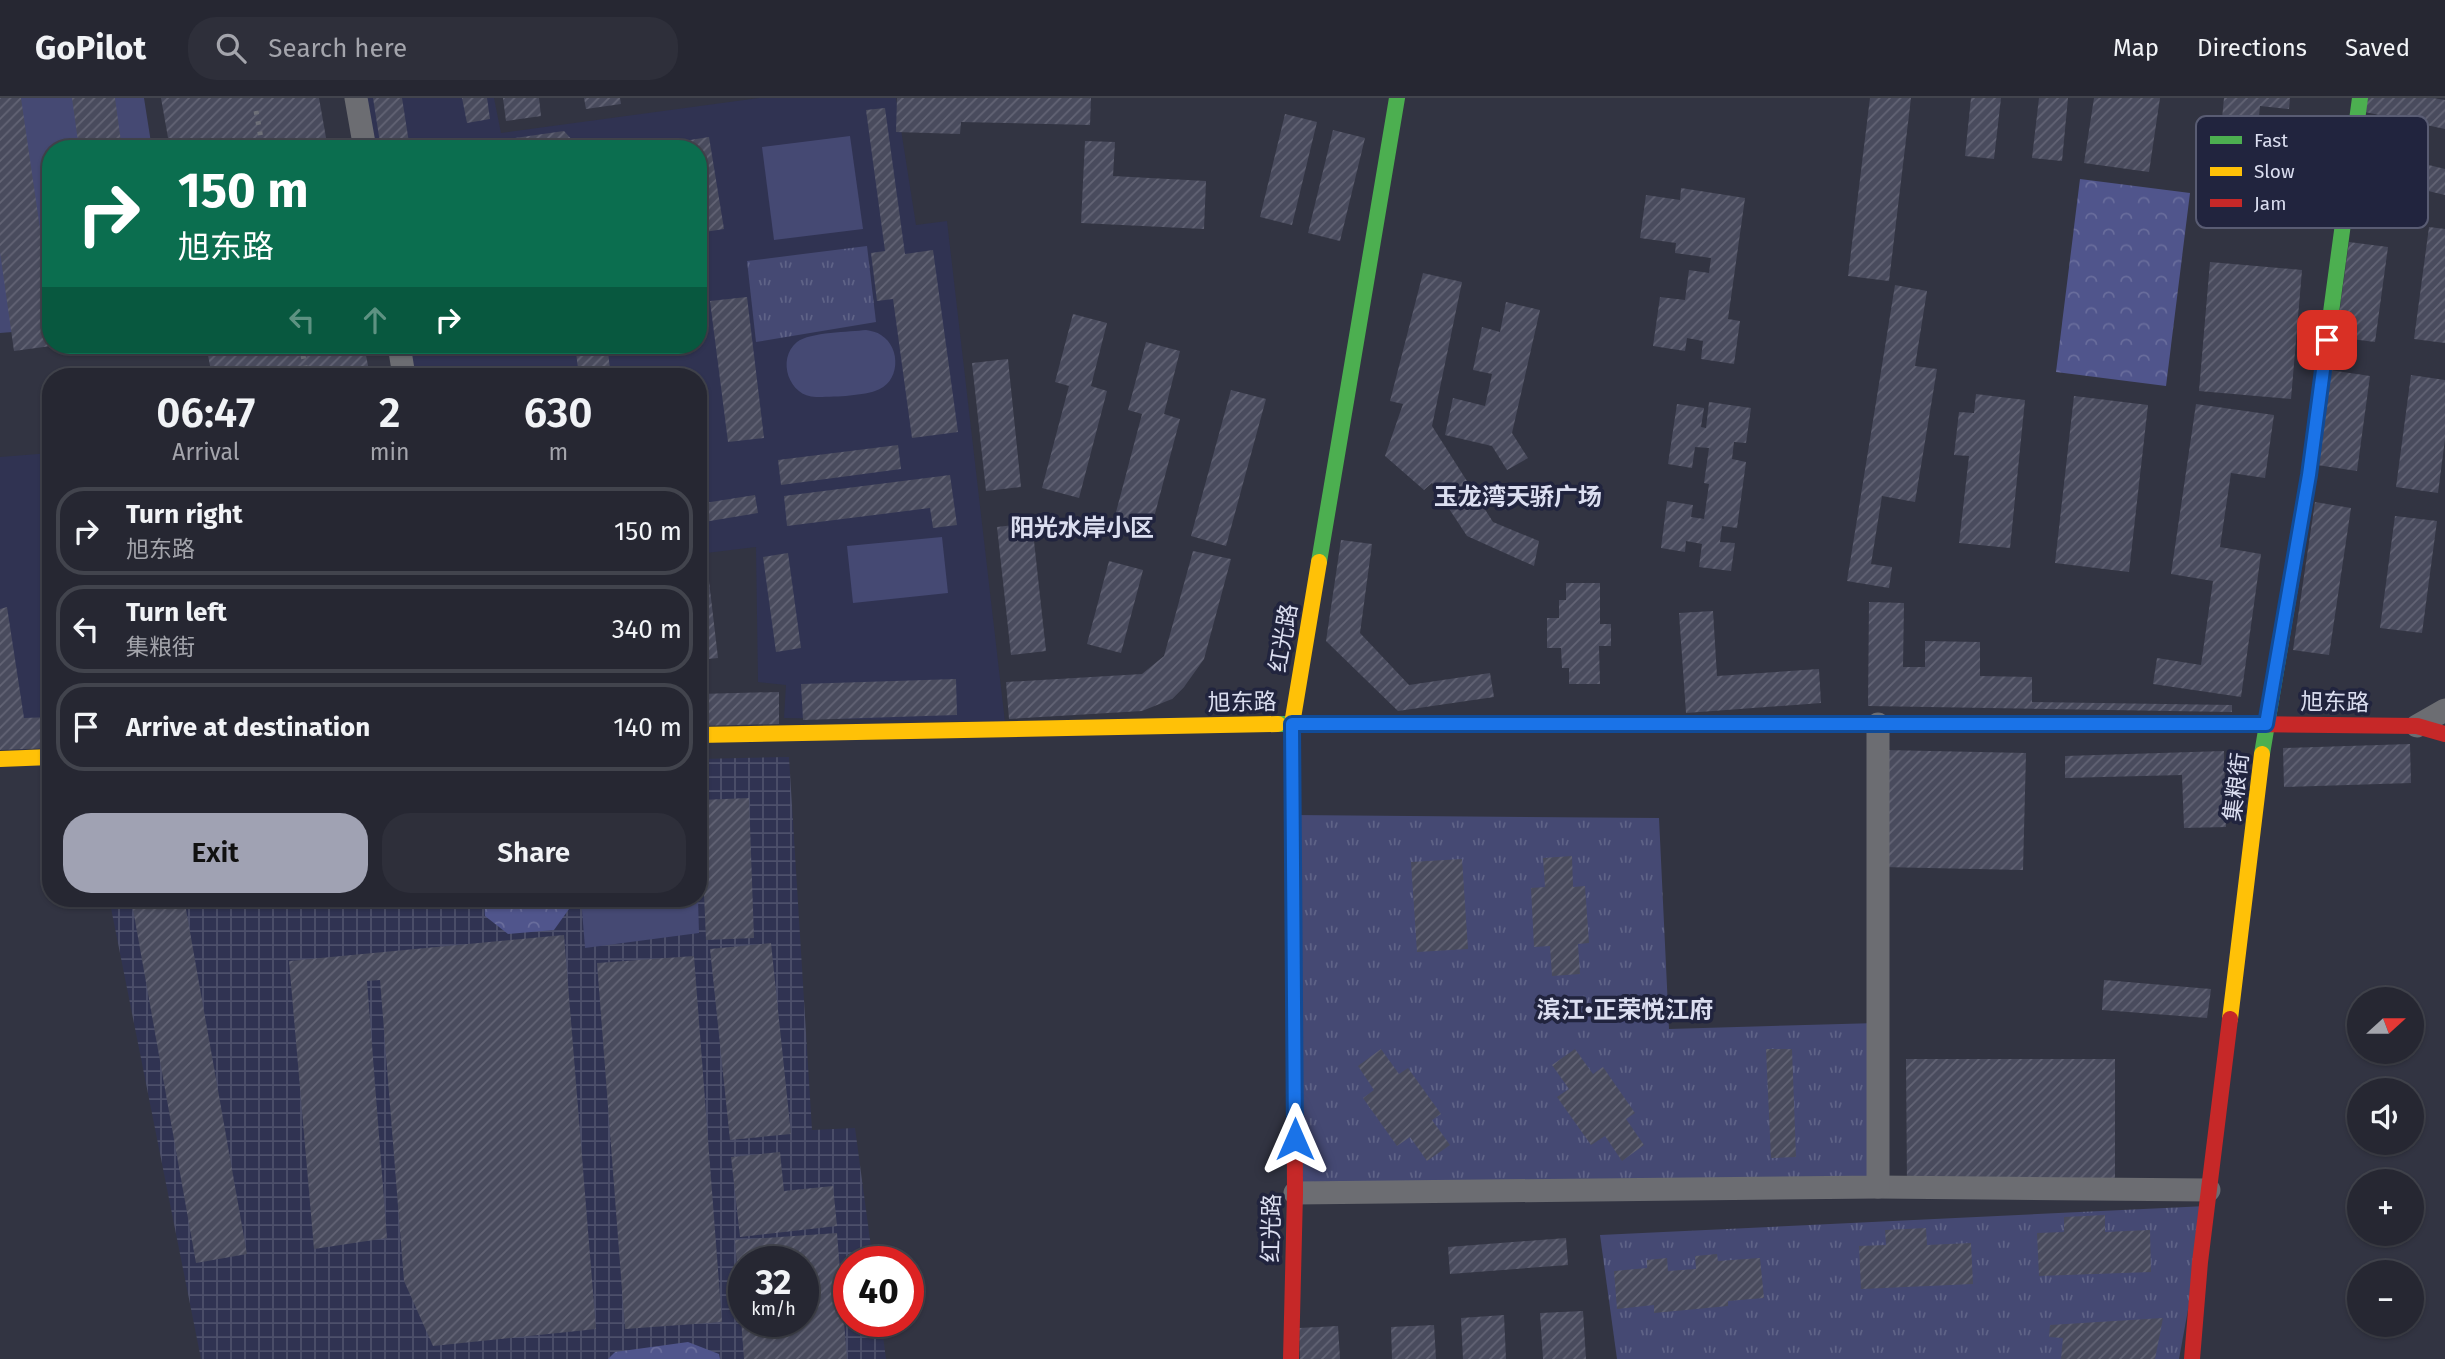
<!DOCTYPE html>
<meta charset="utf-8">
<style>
body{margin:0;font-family:"Fira Sans","Noto Sans SC",sans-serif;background:#2e2f3a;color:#f1f3f6;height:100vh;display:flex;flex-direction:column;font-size:26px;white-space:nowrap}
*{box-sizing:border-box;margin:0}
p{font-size:23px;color:#a4a5ac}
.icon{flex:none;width:38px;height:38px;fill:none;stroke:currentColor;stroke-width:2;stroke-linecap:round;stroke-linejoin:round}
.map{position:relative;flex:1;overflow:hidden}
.details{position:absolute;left:42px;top:270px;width:665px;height:539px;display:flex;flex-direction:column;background:#262732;border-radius:28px;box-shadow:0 2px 5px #0004,0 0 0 2px #42444d}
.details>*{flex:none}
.banner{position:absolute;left:42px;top:42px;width:665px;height:214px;border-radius:28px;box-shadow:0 2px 5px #0004,0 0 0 2px #42444d;background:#0b6e4f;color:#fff;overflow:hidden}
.needle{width:46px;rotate:69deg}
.fabs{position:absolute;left:2347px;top:889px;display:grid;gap:14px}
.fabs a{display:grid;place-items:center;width:77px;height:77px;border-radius:50%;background:#262732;box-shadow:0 2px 5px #0004,0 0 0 2px #42444d;font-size:35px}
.speed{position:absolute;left:728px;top:1148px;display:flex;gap:14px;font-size:35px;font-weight:700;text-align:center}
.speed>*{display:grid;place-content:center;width:91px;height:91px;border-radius:50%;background:#262732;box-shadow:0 2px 5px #0004,0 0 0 2px #42444d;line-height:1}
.speed small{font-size:18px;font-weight:400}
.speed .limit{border:10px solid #d22;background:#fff;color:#111}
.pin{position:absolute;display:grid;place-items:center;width:60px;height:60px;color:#fff;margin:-30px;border-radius:14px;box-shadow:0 4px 10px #0006}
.me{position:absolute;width:77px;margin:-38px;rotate:0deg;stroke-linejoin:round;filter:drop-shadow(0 0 5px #0008)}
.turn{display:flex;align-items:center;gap:24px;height:147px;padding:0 21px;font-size:32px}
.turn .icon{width:91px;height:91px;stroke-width:2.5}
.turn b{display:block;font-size:49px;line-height:60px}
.lanes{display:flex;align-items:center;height:66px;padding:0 21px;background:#0003;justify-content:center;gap:35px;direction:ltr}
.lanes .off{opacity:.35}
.eta{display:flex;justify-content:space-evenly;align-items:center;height:119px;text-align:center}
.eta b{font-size:42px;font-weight:600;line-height:49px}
.action{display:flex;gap:14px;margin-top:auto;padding:14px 21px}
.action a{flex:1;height:80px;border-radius:28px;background:#a0a2b3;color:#111;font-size:28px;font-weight:600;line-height:80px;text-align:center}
.action a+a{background:#2e2f3a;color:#f1f3f6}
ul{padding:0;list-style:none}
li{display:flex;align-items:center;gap:21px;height:88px;margin:0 14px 10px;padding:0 7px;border:4px solid #42444d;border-radius:28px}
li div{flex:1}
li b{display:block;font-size:26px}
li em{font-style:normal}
header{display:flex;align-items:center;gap:42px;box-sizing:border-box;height:98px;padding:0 35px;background:#262732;border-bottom:2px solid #42444d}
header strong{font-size:33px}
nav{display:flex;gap:38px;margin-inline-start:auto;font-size:24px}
.search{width:490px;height:63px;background:#2e2f3a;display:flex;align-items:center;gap:18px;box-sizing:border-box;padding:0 24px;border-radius:28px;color:#a4a5ac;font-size:26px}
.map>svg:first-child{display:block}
.built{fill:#303352}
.industrial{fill:url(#industrial-grid);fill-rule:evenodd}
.grass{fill:url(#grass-tufts)}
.forest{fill:url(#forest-crowns)}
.park{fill:#454973}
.building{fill:url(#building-hatch);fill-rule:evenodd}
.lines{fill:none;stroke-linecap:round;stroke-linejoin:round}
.street{stroke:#6c6d72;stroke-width:23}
.fast{stroke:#4caf50;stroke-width:16}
.slow{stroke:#ffc107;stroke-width:16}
.jam{stroke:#c62828;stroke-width:16}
.rail{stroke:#6e7078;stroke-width:5;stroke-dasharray:3.5 7;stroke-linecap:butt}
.route-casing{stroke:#114b97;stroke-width:18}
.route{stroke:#1a73e8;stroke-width:12}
.labels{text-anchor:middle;stroke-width:7;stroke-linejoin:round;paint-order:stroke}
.street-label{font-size:23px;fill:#dbdef0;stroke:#21243e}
.neighbourhood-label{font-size:24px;font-weight:bold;fill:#dbdef0;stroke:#21243e}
.key{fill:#21243e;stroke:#595c73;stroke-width:2}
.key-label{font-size:19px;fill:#dbdef0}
</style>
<header>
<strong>GoPilot</strong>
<div class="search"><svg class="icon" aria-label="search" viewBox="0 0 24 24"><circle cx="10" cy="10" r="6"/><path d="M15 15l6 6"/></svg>Search here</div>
<nav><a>Map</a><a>Directions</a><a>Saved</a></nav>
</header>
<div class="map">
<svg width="2445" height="1261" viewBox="0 0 2445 1261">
<defs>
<pattern id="industrial-grid" width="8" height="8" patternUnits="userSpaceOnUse" patternTransform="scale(1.75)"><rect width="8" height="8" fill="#303352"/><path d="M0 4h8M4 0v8" fill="none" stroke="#4d506b"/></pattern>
<pattern id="grass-tufts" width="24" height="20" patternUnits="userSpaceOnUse" patternTransform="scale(1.75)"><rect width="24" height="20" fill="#454973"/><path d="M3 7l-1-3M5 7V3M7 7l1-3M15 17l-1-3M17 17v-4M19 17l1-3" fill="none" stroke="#5f6387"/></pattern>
<pattern id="forest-crowns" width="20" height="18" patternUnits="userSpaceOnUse" patternTransform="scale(1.75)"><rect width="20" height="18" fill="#50558c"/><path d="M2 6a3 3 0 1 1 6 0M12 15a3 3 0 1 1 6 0" fill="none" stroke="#696d9c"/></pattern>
<pattern id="building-hatch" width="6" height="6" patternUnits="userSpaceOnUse" patternTransform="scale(1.75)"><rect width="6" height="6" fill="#494b5d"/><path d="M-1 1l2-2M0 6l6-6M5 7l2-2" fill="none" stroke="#636475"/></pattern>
</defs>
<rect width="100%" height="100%" fill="#323442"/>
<g class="built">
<polygon points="365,0 494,0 501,35 759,0 896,0 916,127 947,123 1005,624 784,620 786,587 758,584 756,449 698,456 698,278 413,278 408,247 698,247 698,51 374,51"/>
<polygon points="51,355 51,651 0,652 0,359"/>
</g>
<path class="industrial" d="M789 659 812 1032 855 1030 873 1164H849V1223H881L886 1261H201L109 800H698V661ZM744 1164H803V1223H744Z"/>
<g class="grass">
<polygon points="867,148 876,224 756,244 747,163"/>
<polygon points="1292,717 1659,720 1669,931 1878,925 1878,1089 1295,1095"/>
<polygon points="2207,1108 2179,1261 1617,1261 1600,1137"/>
</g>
<g class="forest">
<polygon points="2080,81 2190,95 2166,288 2056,274"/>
<polygon points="484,800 568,800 569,811 554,832 508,836 485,818"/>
<polygon points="688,1244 719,1256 720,1261 608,1261 615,1254"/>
</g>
<g class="park">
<polygon points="0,0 144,0 152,51 51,51 51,231 0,235"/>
<polygon points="850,38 863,131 774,142 762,49"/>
<path d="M866 232C871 233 877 234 881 237 902 250 900 286 875 293 860 298 832 299 816 299 789 299 776 261 797 244 810 234 850 234 866 232Z"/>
<polygon points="45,370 51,370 51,481"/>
<polygon points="942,439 948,495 853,505 847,448"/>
<polygon points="581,800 698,800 699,835 585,850"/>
</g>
<g class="building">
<polygon points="0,0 21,0 51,206 51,248 14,253 0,154"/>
<polygon points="72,0 115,0 122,51 79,51"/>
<polygon points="161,0 319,0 328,51 170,51"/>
<polygon points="373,0 402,0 410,51 381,51"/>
<polygon points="462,0 487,0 490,21 467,25"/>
<polygon points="503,0 539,0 541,18 506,23"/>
<polygon points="584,0 620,0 621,6 586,11"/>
<polygon points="897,0 1091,0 1090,27 961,24 960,36 896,34"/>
<polygon points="1870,0 1911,0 1889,183 1848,178"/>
<polygon points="1971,0 2001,0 1994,61 1965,58"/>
<polygon points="2039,0 2068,0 2062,63 2032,60"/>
<polygon points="2094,0 2160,0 2149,74 2084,65"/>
<polygon points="2224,0 2290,0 2289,11 2260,8 2249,118 2213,115"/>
<polygon points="2368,0 2433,0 2445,2 2445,31 2365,14"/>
<polygon points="885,10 905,156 933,152 958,334 912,340 893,201 877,203 871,155 885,153 866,12"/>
<polygon points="1285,16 1317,24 1292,127 1260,119"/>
<polygon points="1333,32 1365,40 1340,143 1308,135"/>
<polygon points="564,33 574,44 593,41 595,51 495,51 494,43"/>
<polygon points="709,39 724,131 698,135 698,51 646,49"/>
<polygon points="1085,43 1115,44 1113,78 1206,83 1204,131 1081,125"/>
<polygon points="2380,55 2445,71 2445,97 2374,80"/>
<polygon points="1681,90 1745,100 1728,221 1740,223 1734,266 1701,261 1703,243 1687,240 1685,253 1653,248 1660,199 1685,202 1689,172 1709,175 1711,160 1675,155 1676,145 1640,140 1646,97 1680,102"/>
<polygon points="2429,129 2445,131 2445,245 2414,241"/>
<polygon points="2349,144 2388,149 2375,244 2336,239"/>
<polygon points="2210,164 2302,172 2291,301 2199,293"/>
<polygon points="1423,175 1462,184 1432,328 1493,424 1539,443 1534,468 1467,438 1432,385 1424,392 1385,358 1403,306 1390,303"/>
<polygon points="1895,187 1927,193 1915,268 1937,271 1915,404 1882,398 1871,466 1892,469 1889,490 1847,483"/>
<polygon points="747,199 764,340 728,344 710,203"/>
<polygon points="1506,204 1540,212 1512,335 1528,360 1507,372 1492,348 1445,337 1453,300 1485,308 1492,276 1473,272 1482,229 1500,234"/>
<polygon points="1073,216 1107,225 1091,288 1107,293 1079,400 1042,390 1069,288 1055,284"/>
<polygon points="1146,244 1180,253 1164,316 1180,321 1152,427 1115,418 1142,316 1128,312"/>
<polygon points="206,247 364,247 370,278 212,278"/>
<polygon points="575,247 607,247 611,278 579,278"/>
<polygon points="1008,261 1021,389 986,393 972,265"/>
<polygon points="2330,272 2370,278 2357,373 2317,367"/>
<polygon points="2411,277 2445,282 2445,341 2438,395 2396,389"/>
<polygon points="1231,292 1266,301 1226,448 1191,438"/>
<polygon points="1976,296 2025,302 2010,450 1959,445 1969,358 1954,357 1959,314 1974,315"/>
<polygon points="2074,298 2148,307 2129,474 2055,465"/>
<polygon points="1709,304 1751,310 1746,345 1734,344 1732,361 1746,364 1737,430 1722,428 1720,444 1735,445 1731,473 1699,469 1702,446 1686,443 1685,454 1661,450 1667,403 1693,407 1691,419 1704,421 1709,386 1704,385 1709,350 1695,349 1692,370 1668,366 1677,306 1704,310 1701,329 1706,330"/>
<polygon points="2196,306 2274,317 2265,380 2231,375 2220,449 2261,456 2241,599 2153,586 2157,560 2201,567 2213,483 2171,476"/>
<polygon points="898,347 901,371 781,387 778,362"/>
<polygon points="950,377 957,427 933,430 930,410 787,428 784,398"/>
<polygon points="755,397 758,415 698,425 698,406"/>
<polygon points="2315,404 2351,410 2329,557 2293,552"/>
<polygon points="2395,418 2437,423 2422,535 2380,530"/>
<polygon points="1032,425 1046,553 1011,557 997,429"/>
<polygon points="1341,442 1372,446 1360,535 1409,587 1490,575 1494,599 1398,613 1326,543"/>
<polygon points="1193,453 1231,461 1204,561 1184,589 1172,601 1142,613 1009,621 1006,584 1142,576 1164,558"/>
<polygon points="788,455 801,550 776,554 763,459"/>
<polygon points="1109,463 1143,472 1121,555 1087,546"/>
<polygon points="707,466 718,560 698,562 698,467"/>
<polygon points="1566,485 1600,485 1600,526 1611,526 1611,548 1599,548 1600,586 1569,586 1569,570 1562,570 1561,550 1547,550 1547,520 1559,520 1559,502 1566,502"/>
<polygon points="1869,504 1904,505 1903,569 1925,569 1925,543 1980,544 1980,578 2032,579 2032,604 2232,607 2232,614 1868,608"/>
<polygon points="7,509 24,620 51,619 51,650 0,652 0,511"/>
<polygon points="1713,513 1717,578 1819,571 1821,605 1686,615 1679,515"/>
<polygon points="956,581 957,617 803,622 801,586"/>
<polygon points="779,594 779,626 698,628 698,596"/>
<polygon points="2410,646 2411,685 2284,689 2283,650"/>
<polygon points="1884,652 2026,655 2023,772 1882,769"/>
<polygon points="2224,653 2226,729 2184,730 2182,677 2065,680 2065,658"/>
<polygon points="749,700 754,840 706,842 700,702"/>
<polygon points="1572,758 1573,789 1585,788 1589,845 1578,846 1580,876 1552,878 1550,848 1534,849 1531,790 1545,789 1543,760"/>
<polygon points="1462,761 1468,851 1417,854 1411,764"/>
<polygon points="131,800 184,800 247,1156 196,1165"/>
<polygon points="564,837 596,1231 433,1248 404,1183 380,882 367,883 387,1140 314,1151 289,863"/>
<polygon points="771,845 791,1036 730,1042 710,851"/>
<polygon points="694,858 722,1224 625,1231 597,865"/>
<polygon points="2104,882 2211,891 2207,920 2102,912"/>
<polygon points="1381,951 1399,976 1408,970 1441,1016 1432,1022 1450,1047 1427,1063 1410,1039 1397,1048 1363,1000 1374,992 1358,968"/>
<polygon points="1575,951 1593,976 1603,969 1635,1015 1626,1021 1644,1047 1622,1063 1605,1038 1591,1047 1557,999 1569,991 1552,967"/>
<polygon points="1766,951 1792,951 1796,1059 1771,1060"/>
<polygon points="1906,961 2115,961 2115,1088 1907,1088"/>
<polygon points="780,1054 784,1093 833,1088 837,1128 740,1139 731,1059"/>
<polygon points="2105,1117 2105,1134 2150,1132 2151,1174 2039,1178 2037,1135 2064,1134 2064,1119"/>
<polygon points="1926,1130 1927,1147 1971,1145 1973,1186 1861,1191 1859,1148 1886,1147 1885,1132"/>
<path d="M837 1135 847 1261H744L735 1142ZM744 1164H803V1223H744Z"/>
<polygon points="1566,1140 1568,1167 1450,1176 1448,1149"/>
<polygon points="1717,1156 1718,1163 1760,1160 1764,1200 1728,1203 1728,1208 1654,1215 1654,1207 1617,1211 1614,1173 1647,1170 1647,1162 1667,1160 1668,1173 1696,1171 1695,1158"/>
<polygon points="1583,1213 1586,1261 1543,1261 1540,1215"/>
<polygon points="1504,1217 1506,1261 1463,1261 1461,1220"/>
<polygon points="2163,1220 2155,1261 2061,1261 2063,1240 2049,1239 2050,1227"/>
<polygon points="1434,1227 1436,1261 1392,1261 1391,1229"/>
<polygon points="1338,1228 1340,1261 1300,1261 1299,1230"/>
</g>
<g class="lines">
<g class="street">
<polyline points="356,0 365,51"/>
<polyline points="399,247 404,278"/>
<polyline points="2417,628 2445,612"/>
<polyline points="1878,1089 2209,1092"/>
<polyline points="1295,1095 1878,1089 1878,626"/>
</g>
<g class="fast">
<polyline points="1319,464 1397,0"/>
<polyline points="1278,626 1862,626"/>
<polyline points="2262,656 2309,377 2360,0"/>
</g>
<g class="slow">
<polyline points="1862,626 2249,626"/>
<polyline points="698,637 1278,626"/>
<polyline points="0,661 51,659"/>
<polyline points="1294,873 1292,626 1319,464"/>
<polyline points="2230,921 2262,656"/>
</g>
<g class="jam">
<polyline points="2249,626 2417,628 2445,636"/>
<polyline points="1291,1261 1295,1095 1294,873"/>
<polyline points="2192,1261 2200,1164 2230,921"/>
</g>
<g class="rail">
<polyline points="256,13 263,51"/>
<polyline points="301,247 307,278"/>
</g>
</g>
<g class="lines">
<defs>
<polyline id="route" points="1295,1041 1292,626 2266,626 2309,377 2327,242"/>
</defs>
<use href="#route" class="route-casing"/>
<use href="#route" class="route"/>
</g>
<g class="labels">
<g class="street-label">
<text transform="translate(1283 540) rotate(-80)" y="8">红光路</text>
<text transform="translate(1242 604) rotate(-1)" y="8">旭东路</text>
<text transform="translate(2335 604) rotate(1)" y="8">旭东路</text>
<text transform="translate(2236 689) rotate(-83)" y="8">集粮街</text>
<text transform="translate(1271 1130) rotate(-89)" y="8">红光路</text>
</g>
<g class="neighbourhood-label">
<text x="1518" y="407">玉龙湾天骄广场</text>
<text x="1082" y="438">阳光水岸小区</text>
<text x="1625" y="920">滨江•正荣悦江府</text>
</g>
</g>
<rect x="2196" y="18" width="232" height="112" rx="10" class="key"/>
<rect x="2210" y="38" width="32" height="8" fill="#4caf50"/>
<rect x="2210" y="69" width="32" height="9" fill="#ffc107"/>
<rect x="2210" y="101" width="32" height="8" fill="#c62828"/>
<g class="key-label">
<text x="2254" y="49">Fast</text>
<text x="2254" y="80">Slow</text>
<text x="2254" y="112">Jam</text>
</g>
</svg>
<div class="fabs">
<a><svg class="needle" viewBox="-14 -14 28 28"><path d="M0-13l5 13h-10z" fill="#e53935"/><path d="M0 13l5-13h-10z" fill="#a4a5ac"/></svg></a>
<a><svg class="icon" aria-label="sound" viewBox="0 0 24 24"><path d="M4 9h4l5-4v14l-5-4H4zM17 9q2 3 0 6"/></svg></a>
<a>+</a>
<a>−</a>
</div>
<div class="speed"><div>32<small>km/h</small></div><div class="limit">40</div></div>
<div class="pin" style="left:2327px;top:242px;background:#d93025"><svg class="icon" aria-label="arrive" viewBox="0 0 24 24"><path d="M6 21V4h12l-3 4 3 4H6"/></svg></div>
<svg class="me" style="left:1295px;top:1041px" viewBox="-20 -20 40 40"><path d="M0-17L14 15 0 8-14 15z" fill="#1a73e8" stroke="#fff" stroke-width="4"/></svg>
<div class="banner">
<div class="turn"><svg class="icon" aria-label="right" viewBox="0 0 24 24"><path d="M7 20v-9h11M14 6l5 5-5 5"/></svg><div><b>150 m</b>旭东路</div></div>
<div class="lanes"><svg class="icon off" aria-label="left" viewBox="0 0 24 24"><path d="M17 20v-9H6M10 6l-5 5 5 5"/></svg><svg class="icon off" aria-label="ahead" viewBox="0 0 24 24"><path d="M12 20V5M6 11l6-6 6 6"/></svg><svg class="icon" aria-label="right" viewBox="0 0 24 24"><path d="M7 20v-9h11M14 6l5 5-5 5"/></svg></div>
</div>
<section class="details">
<div class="eta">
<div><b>06:47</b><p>Arrival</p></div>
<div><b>2</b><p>min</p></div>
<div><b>630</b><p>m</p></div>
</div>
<ul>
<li><svg class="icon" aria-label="right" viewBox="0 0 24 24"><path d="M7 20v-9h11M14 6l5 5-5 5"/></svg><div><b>Turn right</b><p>旭东路</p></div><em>150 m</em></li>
<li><svg class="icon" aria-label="left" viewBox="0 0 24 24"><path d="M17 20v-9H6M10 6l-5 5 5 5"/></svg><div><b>Turn left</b><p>集粮街</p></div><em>340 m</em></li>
<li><svg class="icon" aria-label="arrive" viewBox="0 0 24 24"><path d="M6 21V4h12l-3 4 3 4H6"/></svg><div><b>Arrive at destination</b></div><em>140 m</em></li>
</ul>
<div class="action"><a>Exit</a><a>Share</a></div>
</section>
</div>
